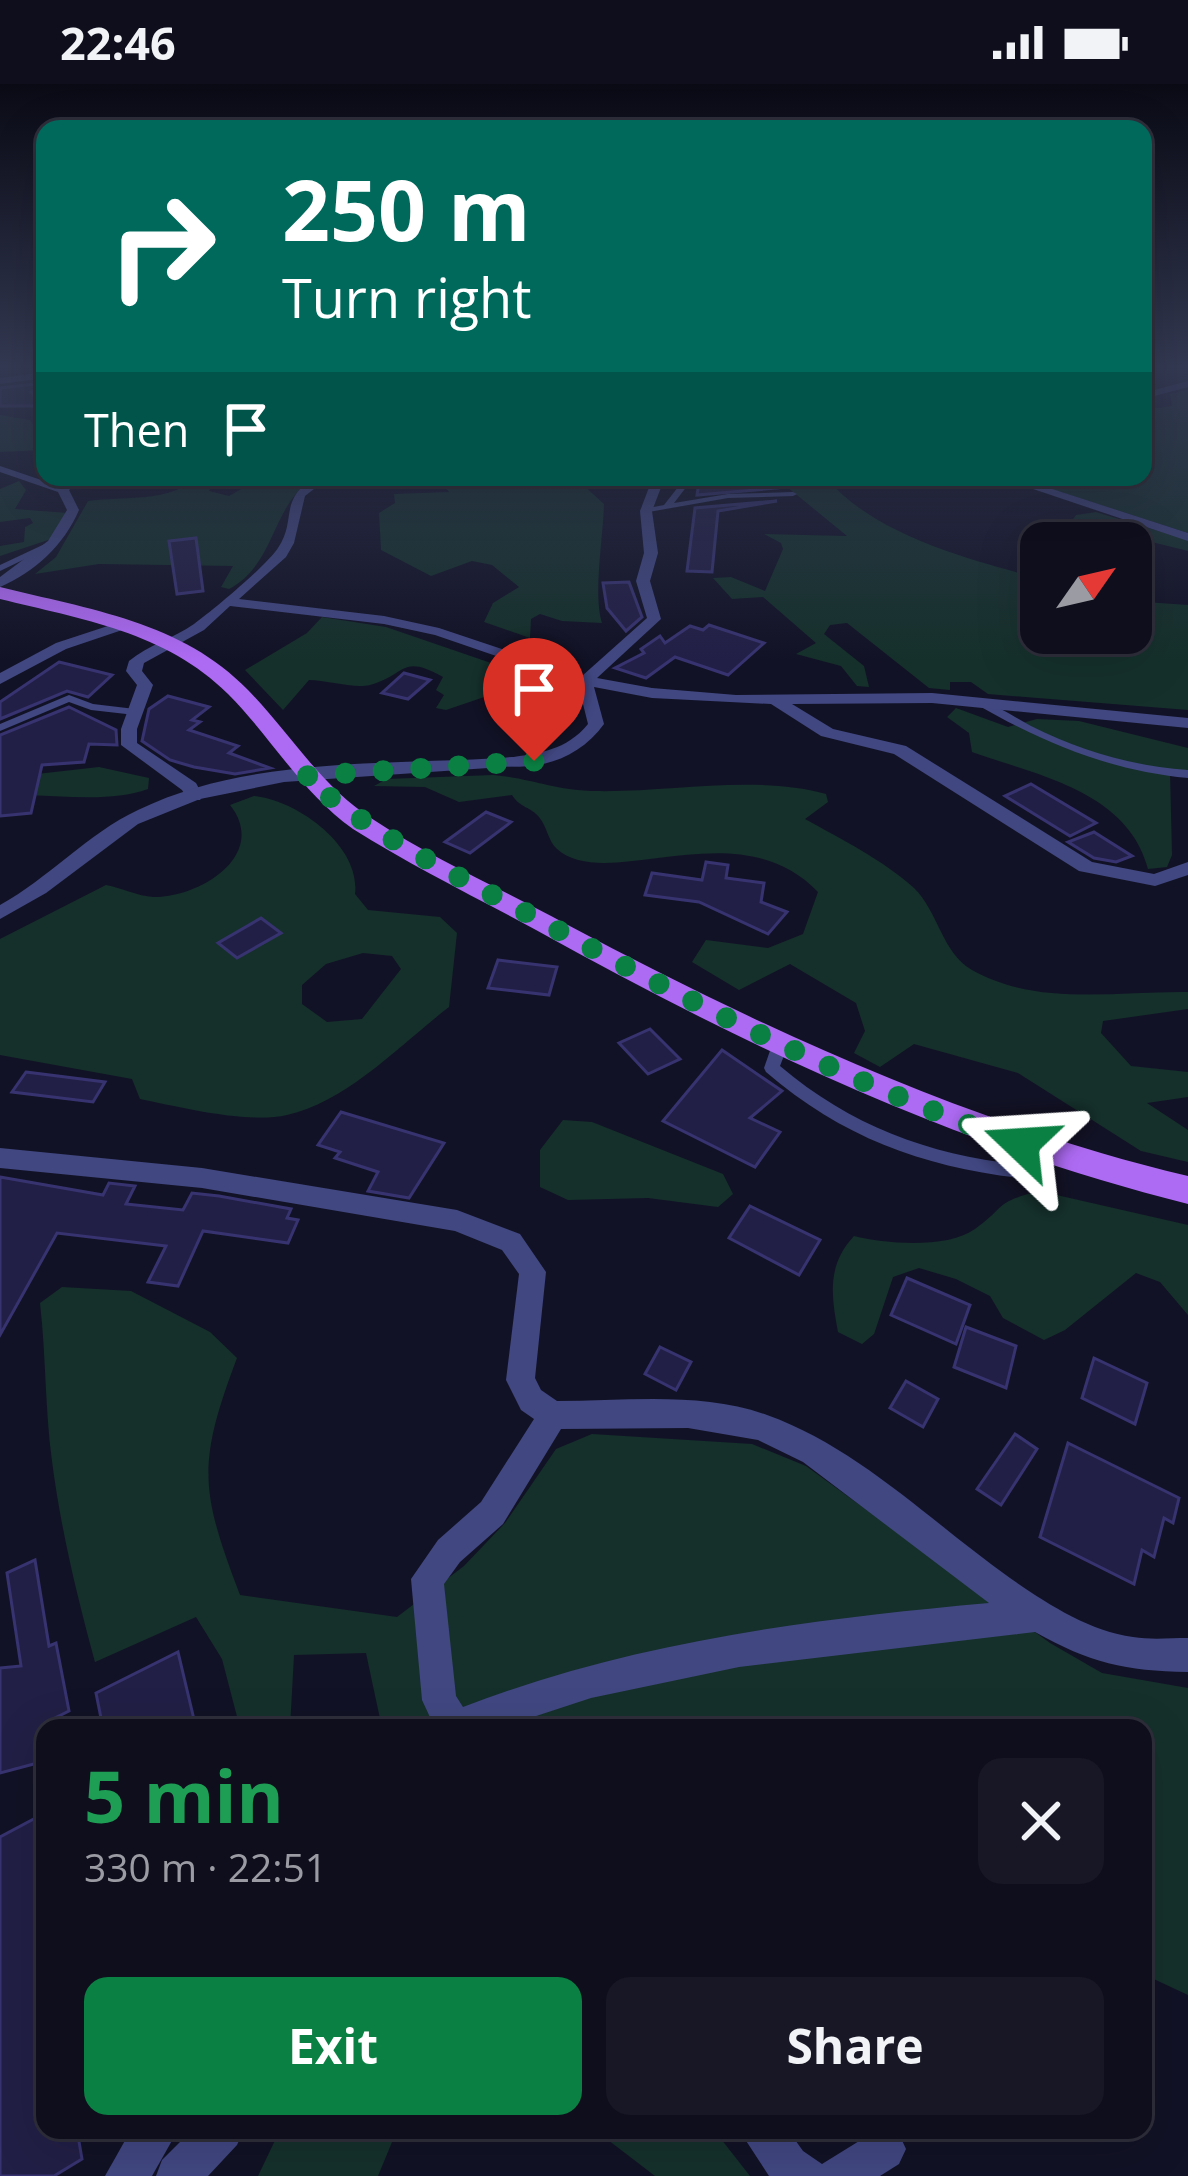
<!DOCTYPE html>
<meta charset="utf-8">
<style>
body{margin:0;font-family:"Open Sans",sans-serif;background:#171725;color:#f1f3f6;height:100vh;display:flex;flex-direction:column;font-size:45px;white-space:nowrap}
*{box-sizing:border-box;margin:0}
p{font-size:39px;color:#9b9ca3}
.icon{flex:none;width:66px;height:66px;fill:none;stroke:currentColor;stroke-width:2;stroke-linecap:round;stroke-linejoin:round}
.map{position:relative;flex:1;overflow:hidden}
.sheet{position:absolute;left:36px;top:1635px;width:1116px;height:420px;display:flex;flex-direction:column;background:#0e0e1c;border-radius:24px;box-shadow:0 12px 48px #0002,0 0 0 3px #2e2e3b}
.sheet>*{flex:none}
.banner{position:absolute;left:36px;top:36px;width:1116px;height:366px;border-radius:24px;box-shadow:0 12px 48px #0002,0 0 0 3px #2e2e3b;background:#00695c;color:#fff;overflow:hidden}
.needle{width:78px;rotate:56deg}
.buttons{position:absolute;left:1020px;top:438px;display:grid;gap:24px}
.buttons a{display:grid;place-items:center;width:132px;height:132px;border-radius:24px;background:#0e0e1c;box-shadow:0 12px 48px #0002,0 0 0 3px #2e2e3b;font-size:60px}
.pin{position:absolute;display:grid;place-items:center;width:102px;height:102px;color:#fff;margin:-123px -51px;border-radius:50% 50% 50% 0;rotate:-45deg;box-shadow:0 0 12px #0007}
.pin .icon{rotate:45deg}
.me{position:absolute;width:132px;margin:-66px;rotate:290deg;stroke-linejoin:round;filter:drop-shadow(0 0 9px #0008)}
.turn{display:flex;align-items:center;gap:42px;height:252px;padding:0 48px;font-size:54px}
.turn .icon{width:156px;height:156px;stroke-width:2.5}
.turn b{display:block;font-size:84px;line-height:102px}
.then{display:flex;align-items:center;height:114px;padding:0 48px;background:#0003;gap:24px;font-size:45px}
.round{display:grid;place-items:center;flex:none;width:126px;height:126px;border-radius:24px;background:#171725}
.summary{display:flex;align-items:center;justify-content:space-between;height:204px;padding:0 48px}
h1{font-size:72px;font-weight:700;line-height:90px;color:#1e9e55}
.action{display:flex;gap:24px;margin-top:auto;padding:24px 48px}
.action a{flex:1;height:138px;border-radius:24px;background:#0b8043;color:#fff;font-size:48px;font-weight:700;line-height:138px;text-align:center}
.action a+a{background:#171725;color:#f1f3f6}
.status{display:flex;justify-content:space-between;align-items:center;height:84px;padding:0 60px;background:#0e0e1c;direction:ltr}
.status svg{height:33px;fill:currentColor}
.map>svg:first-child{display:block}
.green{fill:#15302b;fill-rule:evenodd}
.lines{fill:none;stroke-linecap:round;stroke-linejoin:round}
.stream{stroke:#132e49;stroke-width:4.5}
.building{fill:#221f46;stroke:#373370;stroke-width:3}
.service{fill:#414781;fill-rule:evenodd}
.minor{fill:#414781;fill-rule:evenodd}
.tertiary{fill:#414781;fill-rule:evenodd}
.primary{fill:#ad6af3;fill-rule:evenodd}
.route{stroke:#0b8043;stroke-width:21;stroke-dasharray:0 37.8}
</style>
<div class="status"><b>22:46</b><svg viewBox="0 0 49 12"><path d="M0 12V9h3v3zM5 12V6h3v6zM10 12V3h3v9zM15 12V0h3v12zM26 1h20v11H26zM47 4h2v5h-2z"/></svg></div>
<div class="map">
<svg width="1188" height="2092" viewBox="0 0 1188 2092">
<rect width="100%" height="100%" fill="#121226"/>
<g class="green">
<polygon points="1188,306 1188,449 1014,393 1143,393 1143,326 1172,322 1170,310"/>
<polygon points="0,331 30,336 38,349 45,349 45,366 0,368"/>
<path d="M196 393H215L209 407 229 412 245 403 291 405 302 393H316C271 418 277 480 229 505L221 503 233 482 99 480 35 490 56 473 88 417C123 412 172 419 196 393Z"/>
<path d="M460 393H588L583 401 604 420C603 455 593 511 602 539L562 537 540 530 531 535 530 554 484 538 493 519 519 503 492 481 472 477 431 492 381 466 379 429 395 419 394 410 449 408 445 403 464 401Z"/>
<path d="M734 393H825C875 452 969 475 1041 495V549H1131V517L1188 521V626L988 610 971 598H950V606L929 604 847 539 830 541 824 550 864 582 869 603 857 602 841 582 796 570 816 559 763 513 732 515 713 494 731 493 765 507 783 465 781 459 764 450 847 452 775 393Z"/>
<polygon points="19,397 26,406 15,425 68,429 51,455 0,472 0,462 24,458 25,443 33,439 30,434 0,438 0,405"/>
<polygon points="1096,428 1188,456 1188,467 1071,438 1076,431"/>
<path d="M322 533 386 543 494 580 496 609 446 626 436 624 444 611 436 606 443 593C401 569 406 591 370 601 354 605 327 596 309 596L283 626 245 586 307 549Z"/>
<path d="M956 624 1008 643 1037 635 1079 637 1188 664V689L1170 688 1172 771 1167 783 1148 785C1128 707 1036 691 972 668L969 649 947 633Z"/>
<path d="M99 683 149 694 148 705C104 721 48 708 0 712L37 690Z"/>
<path d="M493 691C530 694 553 706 593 707 670 709 752 690 826 710L828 718 805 735C841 755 883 776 914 804 938 827 942 869 972 886 1038 923 1116 907 1188 908V925L1103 937 1101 949 1131 982 1188 988V1013L1147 1019 1188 1046V1078L1141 1067 1018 989 914 960 880 983 854 969 865 947 856 919 790 880 739 906 692 878 706 856 768 864 803 850 818 808C738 724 608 810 557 765 548 757 547 742 539 733 531 723 520 724 512 711L459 718 425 703 374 702 387 695Z"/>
<path d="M254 712C297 716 361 762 355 810L368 826 440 833 457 849 449 923C402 959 347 1018 287 1031 247 1040 180 1023 140 1015L132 995 0 971V855L106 801C121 804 138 812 153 813 201 814 269 770 230 721ZM363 869 392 872 401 885 362 935 327 938 302 920V901L326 880Z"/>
<polygon points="563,1036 592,1038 723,1090 733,1110 718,1123 648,1114 568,1116 540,1103 540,1066"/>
<path d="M1039 1107 1188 1141V1231L1160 1198 1136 1189 1065 1246 1044 1256 1003 1234 990 1212 956 1195 919 1184 893 1193 874 1250 862 1260 838 1248C831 1211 827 1181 854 1152 886 1160 947 1165 975 1145 1008 1121 993 1119 1039 1107Z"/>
<path d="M62 1203 131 1207 210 1248 237 1274C197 1380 200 1406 240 1511L397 1533 464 1482 505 1439 556 1365 592 1350 752 1360 806 1382 1050 1559 1102 1589 1188 1604V1911L1143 1890V1644H684L645 1636 598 1644H382L366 1569 294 1571 290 1644H240L222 1575 196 1533 95 1578C77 1512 61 1446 52 1377 45 1325 46 1271 40 1219Z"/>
<polygon points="280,2046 397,2046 378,2092 258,2092"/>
<polygon points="595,2046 714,2046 750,2092 655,2092"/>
</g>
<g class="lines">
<polyline class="stream" points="964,393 989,398"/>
</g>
<g class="building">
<polygon points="45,299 45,304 31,308 45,322 0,322 0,304"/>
<polygon points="773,396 777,404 697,411 699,398"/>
<polygon points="777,417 718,427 712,488 687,487 695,424"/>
<polygon points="196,454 203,507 177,510 169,457"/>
<polygon points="629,498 642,533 626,547 607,524 603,499"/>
<polygon points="709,541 764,559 728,591 675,573 646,594 615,584 644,569 641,565 660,552 665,559 690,542 703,546"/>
<polygon points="59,578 112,591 88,613 67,607 0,635 0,618"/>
<polygon points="404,589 430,596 408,615 382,609"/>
<polygon points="168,612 209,623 192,636 200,638 189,646 238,662 229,669 270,684 235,690 194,683 170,676 142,657 149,625"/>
<polygon points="69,623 116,646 117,661 89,660 84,678 42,681 31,729 0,732 0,651"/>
<polygon points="1031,700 1096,739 1070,752 1005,712"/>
<polygon points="486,728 511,738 470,769 445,758"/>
<polygon points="1094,748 1132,772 1116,778 1094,774 1068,758"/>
<polygon points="706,778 728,781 726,794 764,799 761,818 787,828 768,850 699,818 645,811 652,789 702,796"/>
<polygon points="261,834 281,849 237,874 218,859"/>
<polygon points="498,876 557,883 549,911 488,904"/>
<polygon points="650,945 680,975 648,990 619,959"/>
<polygon points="722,966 782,1007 750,1034 780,1048 755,1083 663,1037"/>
<polygon points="26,988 105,998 93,1018 12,1008"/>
<polygon points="341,1028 444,1059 409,1114 368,1107 378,1088 335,1074 340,1068 318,1061"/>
<polygon points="0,1093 103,1111 109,1099 135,1102 126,1120 183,1126 192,1109 219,1112 291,1125 287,1134 298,1136 288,1159 203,1147 178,1202 148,1198 166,1162 57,1149 0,1251"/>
<polygon points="750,1122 820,1156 799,1191 729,1154"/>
<polygon points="907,1194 970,1221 956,1260 891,1231"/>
<polygon points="966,1243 1016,1262 1006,1304 954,1283"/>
<polygon points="660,1263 691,1278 676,1306 645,1290"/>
<polygon points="1094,1274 1147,1299 1135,1340 1082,1314"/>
<polygon points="906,1297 938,1315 923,1343 890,1324"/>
<polygon points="1015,1350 1037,1365 1001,1421 977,1405"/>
<polygon points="1068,1359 1179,1414 1173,1439 1164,1434 1154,1473 1142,1466 1134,1500 1040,1453"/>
<polygon points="35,1476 49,1562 56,1559 69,1627 45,1639 45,1677 0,1689 0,1584 21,1582 7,1489"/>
<polygon points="178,1568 196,1644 103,1644 96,1609"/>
<polygon points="45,1729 45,2046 77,2046 82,2075 54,2092 0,2092 0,1753"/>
</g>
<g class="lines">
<g class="service">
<polygon points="45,308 45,312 35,310"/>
<polygon points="686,393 694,393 674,419 728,410 793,408 797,410 793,412 728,414 643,429 643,425 664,421"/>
<polygon points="49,458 56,460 0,487 0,481"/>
<polygon points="69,611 93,620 135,625 141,628 135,631 91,626 69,618 0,647 0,640"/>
<path d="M980 615C998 622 1014 633 1031 642 1081 667 1132 682 1188 686V694C1111 687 1043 659 976 620L975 618Z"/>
<path d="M780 956 788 961 780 982C852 1043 932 1072 1025 1081 1034 1073 1043 1060 1056 1064L1058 1069 1034 1093 1028 1095C926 1084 844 1055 766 988L764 984 772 961Z"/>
</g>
<g class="minor">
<polygon points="45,288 45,294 0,300 0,294"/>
<polygon points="1188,297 1188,303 1143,315 1143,309"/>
<path d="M0 382 53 400 60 401 70 393H83L69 406 79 426C64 461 35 488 0 503V493L48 457 67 426 58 408 0 388Z"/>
<path d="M315 393H329L305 412 294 459 286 473 239 515 384 532 439 544 582 592 647 534 636 497 644 469 640 427 653 393H665L652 427 658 469 650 497 661 535 597 594 652 604 736 611 932 609 1188 634V644L932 619 792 620 833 645 906 662 1092 778 1154 790 1188 778V791L1155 802 1079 787 894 670 821 652 771 620 652 614 594 603 604 640C582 671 545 686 507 682V674C539 669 566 667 588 640L578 600 435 551 384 540 230 522 204 546 144 579 142 587 153 601 137 645V659L196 699 203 712 200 716H188L182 706 121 661V645L137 601 126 587 129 577C148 561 174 554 194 540 213 526 266 482 278 464 297 436 278 416 315 393Z"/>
<polygon points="997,393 1015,393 1188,449 1188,457"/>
<polygon points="123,537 128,538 128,544 66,565 0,600 0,589 56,559"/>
<path d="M0 1064 202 1084 457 1126 520 1150 546 1188 535 1294 541 1306 557 1317C625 1317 702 1307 767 1331 859 1364 931 1438 1010 1494 1046 1519 1089 1547 1133 1553 1151 1556 1170 1554 1188 1554V1588C1125 1587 1090 1579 1035 1548L739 1583 591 1614 500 1644H435L422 1616 411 1495 438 1456 481 1418 534 1335 521 1326 506 1296 519 1190 502 1166 455 1147 202 1104 0 1084ZM688 1344 758 1356 803 1378 989 1519C810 1535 632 1558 463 1623L456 1612 444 1500 460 1478 503 1440 561 1345Z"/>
<polygon points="131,2046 178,2046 152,2092 105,2092"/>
<polygon points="192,2046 244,2046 237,2061 208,2092 156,2092 162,2076"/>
<polygon points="739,2046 788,2046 803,2067 822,2080 877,2046 899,2050 906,2065 899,2080 880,2092 769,2092"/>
</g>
<path class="tertiary" d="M513 673 519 674V682L284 698 200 715 138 740 46 809 0 835V821C49 794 87 750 138 726 251 671 391 682 513 673Z"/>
<path class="primary" d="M0 503C88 525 183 538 248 606 291 650 321 703 374 736 435 776 502 805 566 840 766 946 967 1039 1188 1092V1120C955 1062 745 962 536 846 475 813 412 782 353 745 301 708 272 654 228 610 166 548 81 535 0 515Z"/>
</g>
<linearGradient id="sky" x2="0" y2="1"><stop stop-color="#0a0a15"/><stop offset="0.49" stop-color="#333952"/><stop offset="1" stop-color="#333952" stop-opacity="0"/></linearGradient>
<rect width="1188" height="577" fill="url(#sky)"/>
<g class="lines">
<path class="route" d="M534 677 304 692C372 751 451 788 530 831 689 918 849 999 1021 1060"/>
</g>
</svg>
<div class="buttons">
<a><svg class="needle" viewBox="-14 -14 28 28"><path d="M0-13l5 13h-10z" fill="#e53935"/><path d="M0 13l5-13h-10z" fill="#9b9ca3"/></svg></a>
</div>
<div class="pin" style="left:534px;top:677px;background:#d93025"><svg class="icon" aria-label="arrive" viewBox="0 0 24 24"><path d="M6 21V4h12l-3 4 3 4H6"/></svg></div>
<svg class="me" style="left:1021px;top:1060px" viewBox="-20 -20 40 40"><path d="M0-17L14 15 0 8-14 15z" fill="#0b8043" stroke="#fff" stroke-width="4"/></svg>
<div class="banner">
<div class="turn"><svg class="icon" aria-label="right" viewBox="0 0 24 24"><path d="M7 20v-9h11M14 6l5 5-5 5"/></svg><div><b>250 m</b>Turn right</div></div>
<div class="then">Then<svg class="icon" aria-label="arrive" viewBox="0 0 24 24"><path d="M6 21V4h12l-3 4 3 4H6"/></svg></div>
</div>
<section class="sheet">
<div class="summary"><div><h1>5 min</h1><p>330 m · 22:51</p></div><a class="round"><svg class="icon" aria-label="close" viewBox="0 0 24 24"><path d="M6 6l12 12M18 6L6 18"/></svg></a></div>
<div class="action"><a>Exit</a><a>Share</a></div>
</section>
</div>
